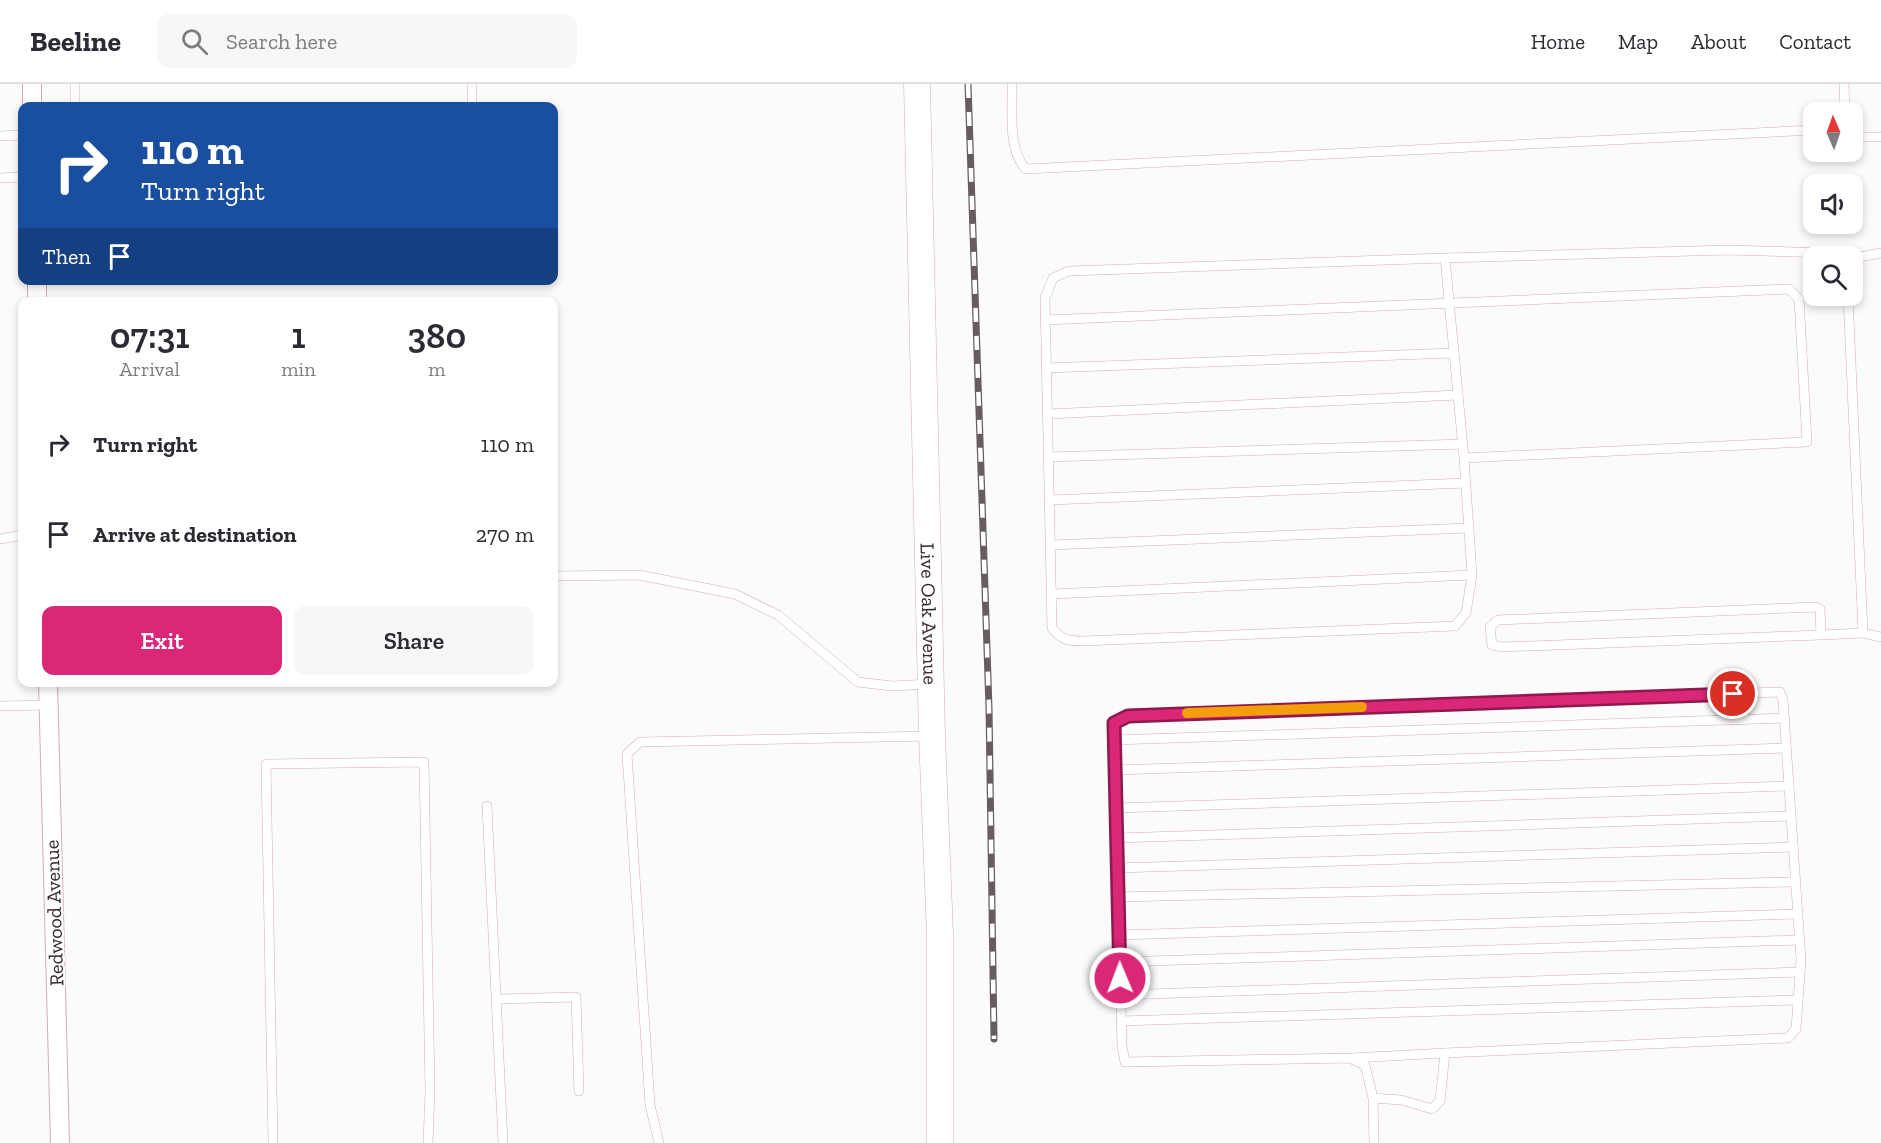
<!DOCTYPE html>
<style>
body{margin:0;font-family:"Zilla Slab",serif;background:#f7f7f7;color:#2b2b33;height:100vh;display:flex;flex-direction:column;font-size:22px;white-space:nowrap}
*{box-sizing:border-box;margin:0}
p{font-size:20px;color:#7c7c81}
.icon{flex:none;width:33px;height:33px;fill:none;stroke:currentColor;stroke-width:2;stroke-linecap:round;stroke-linejoin:round}
.map{position:relative;flex:1;overflow:hidden}
.panel{position:absolute;left:18px;top:213px;width:540px;height:390px;display:flex;flex-direction:column;background:#fff;border-radius:12px;box-shadow:0 3px 9px #0003}
.panel>*{flex:none}
.banner{position:absolute;left:18px;top:18px;width:540px;height:183px;border-radius:12px;box-shadow:0 3px 9px #0003;background:#1a4fa0;color:#fff;overflow:hidden}
.needle{width:39px;rotate:358deg}
.controls{position:absolute;left:1803px;top:18px;display:grid;gap:12px}
.controls a{display:grid;place-items:center;width:60px;height:60px;border-radius:12px;background:#fff;box-shadow:0 3px 9px #0003;font-size:30px}
.pin{position:absolute;display:grid;place-items:center;width:51px;height:51px;color:#fff;margin:-26px;border:3px solid #fff;border-radius:50%;box-shadow:0 2px 6px #0007}
.me{position:absolute;width:66px;margin:-33px;rotate:359deg;stroke-linejoin:round;filter:drop-shadow(0 0 4px #0008)}
.turn{display:flex;align-items:center;gap:21px;height:126px;padding:0 24px;font-size:27px}
.turn .icon{width:78px;height:78px;stroke-width:2.5}
.turn b{display:block;font-size:42px;line-height:51px}
.then{display:flex;align-items:center;height:57px;padding:0 24px;background:#0003;gap:12px;font-size:22px}
.eta{display:flex;justify-content:space-evenly;align-items:center;height:102px;text-align:center}
.eta b{font-size:36px;font-weight:600;line-height:42px}
.action{display:flex;gap:12px;margin-top:auto;padding:12px 24px}
.action a{flex:1;height:69px;border-radius:12px;background:#db2777;color:#fff;font-size:24px;font-weight:600;line-height:69px;text-align:center}
.action a+a{background:#f7f7f7;color:#2b2b33}
ul{padding:0;list-style:none}
li{display:flex;align-items:center;gap:18px;height:90px;padding:0 24px}
li div{flex:1}
li b{display:block;font-size:22px}
li em{font-style:normal}
header{display:flex;align-items:center;gap:36px;box-sizing:border-box;height:84px;padding:0 30px;background:#fff;border-bottom:2px solid #e1e1e2}
header strong{font-size:28px}
nav{display:flex;gap:33px;margin-inline-start:auto;font-size:21px}
.search{width:420px;height:54px;background:#f7f7f7;display:flex;align-items:center;gap:15px;box-sizing:border-box;padding:0 21px;border-radius:12px;color:#7c7c81;font-size:22px}
.map>svg:first-child{display:block}
.lines{fill:none;stroke-linecap:round;stroke-linejoin:round}
.lane-casing{stroke:#d2adb5;stroke-width:10}
.street-casing{stroke:#d2adb5;stroke-width:20}
.secondary-casing{stroke:#d2adb5;stroke-width:27}
.lane{stroke:#fff;stroke-width:9}
.street{stroke:#fff;stroke-width:18}
.secondary{stroke:#fff;stroke-width:26}
.rail-casing{stroke:#675d5f;stroke-width:7}
.rail{stroke:#fff;stroke-width:4.5;stroke-dasharray:14;stroke-linecap:butt}
.route-casing{stroke:#8e194d;stroke-width:15}
.route{stroke:#db2777;stroke-width:10}
.slow{stroke:#f59e0b;stroke-width:10}
.labels{text-anchor:middle;stroke-width:4.5;stroke-linejoin:round;paint-order:stroke}
.street-label{font-size:20px;fill:#36282b;stroke:#fff}
</style>
<header>
<strong>Beeline</strong>
<div class="search"><svg class="icon" aria-label="search" viewBox="0 0 24 24"><circle cx="10" cy="10" r="6"/><path d="M15 15l6 6"/></svg>Search here</div>
<nav><a>Home</a><a>Map</a><a>About</a><a>Contact</a></nav>
</header>
<div class="map">
<svg width="1881" height="1059" viewBox="0 0 1881 1059">
<rect width="100%" height="100%" fill="#fbfbfb"/>
<g class="lines">
<defs>
<g id="lane">
<polyline points="75,0 75,22"/>
<polyline points="472,0 472,22"/>
<path d="M1012 0C1013 25 1007 66 1026 85L1814 46"/>
<polyline points="1844,0 1845,28"/>
<polyline points="1852,48 1860,53 1881,53"/>
<polyline points="0,52 22,51"/>
<polyline points="0,94 22,93"/>
<path d="M1445 174 1069 187 1053 194 1045 214 1052 544C1061 556 1069 557 1083 557L1455 542 1466 529 1472 491 1464 374 1445 174 1728 166 1827 169 1846 172"/>
<polyline points="1852,181 1855,174 1881,169"/>
<polyline points="1848,212 1863,549 1881,553"/>
<polyline points="1045,236 1789,205 1799,215 1807,358 1464,374"/>
<polyline points="1046,284 1454,269"/>
<polyline points="1048,330 1458,311"/>
<polyline points="1049,373 1463,360"/>
<polyline points="1050,416 1466,399"/>
<polyline points="0,455 22,451"/>
<polyline points="1051,461 1469,444"/>
<polyline points="554,492 639,491 735,510 778,531 858,598 892,602 930,600"/>
<polyline points="1052,510 1472,491"/>
<polyline points="1821,551 1820,525 1816,523 1498,536 1490,543 1492,561 1502,563 1821,551 1863,549"/>
<polyline points="0,622 48,621"/>
<polyline points="1114,656 1785,634"/>
<polyline points="1115,686 1786,664"/>
<polyline points="487,722 503,1059"/>
<polyline points="1116,724 1789,702"/>
<polyline points="1117,754 1791,732"/>
<polyline points="1117,784 1793,763"/>
<polyline points="1118,813 1794,798"/>
<polyline points="1119,851 1798,830"/>
<polyline points="1120,878 1799,856"/>
<polyline points="1120,911 1800,888"/>
<polyline points="497,915 576,913 579,1007"/>
<polyline points="1121,937 1798,916"/>
<polyline points="1352,974 1445,969"/>
<polyline points="1373,1014 1401,1016 1432,1025 1440,1017 1445,969 1788,954 1796,945 1801,876 1783,616 1780,608 1129,631 1114,639 1122,962 1125,978 1349,974 1365,981 1373,1014 1374,1059"/>
<polyline points="273,1059 266,680 424,678 430,1006 428,1059"/>
<polyline points="659,1059 650,1021 627,670 640,658 931,652"/>
</g>
<g id="street">
<polyline points="32,0 32,22"/>
<polyline points="37,196 37,218"/>
<polyline points="48,598 60,1059"/>
</g>
<g id="secondary">
<path id="s1" d="M917 0 932 652 940 850V1059"/>
</g>
</defs>
<use href="#lane" class="lane-casing"/>
<use href="#street" class="street-casing"/>
<use href="#secondary" class="secondary-casing"/>
<use href="#lane" class="lane"/>
<use href="#street" class="street"/>
<use href="#secondary" class="secondary"/>
<defs>
<polyline id="rail" points="968,0 989,624 994,955"/>
</defs>
<use href="#rail" class="rail-casing"/>
<use href="#rail" class="rail"/>
</g>
<g class="lines">
<defs>
<polyline id="route" points="1120,894 1114,639 1128,632 1733,610"/>
</defs>
<use href="#route" class="route-casing"/>
<use href="#route" class="route"/>
<polyline class="slow" points="1187,629 1362,623"/>
</g>
<g class="labels">
<g class="street-label">
<text dy="7" stroke="none"><textPath href="#s1" startOffset="530">Live Oak Avenue</textPath></text>
<text transform="translate(54 829) rotate(-92)" y="7">Redwood Avenue</text>
</g>
</g>
</svg>
<div class="controls">
<a><svg class="needle" viewBox="-14 -14 28 28"><path d="M0-13l5 13h-10z" fill="#e53935"/><path d="M0 13l5-13h-10z" fill="#7c7c81"/></svg></a>
<a><svg class="icon" aria-label="sound" viewBox="0 0 24 24"><path d="M4 9h4l5-4v14l-5-4H4zM17 9q2 3 0 6"/></svg></a>
<a><svg class="icon" aria-label="search" viewBox="0 0 24 24"><circle cx="10" cy="10" r="6"/><path d="M15 15l6 6"/></svg></a>
</div>
<div class="pin" style="left:1733px;top:610px;background:#d93025"><svg class="icon" aria-label="arrive" viewBox="0 0 24 24"><path d="M6 21V4h12l-3 4 3 4H6"/></svg></div>
<svg class="me" style="left:1120px;top:894px" viewBox="-20 -20 40 40"><circle r="17" fill="#db2777" stroke="#fff" stroke-width="3"/><path d="M0-11L8 9 0 5-8 9z" fill="#fff"/></svg>
<div class="banner">
<div class="turn"><svg class="icon" aria-label="right" viewBox="0 0 24 24"><path d="M7 20v-9h11M14 6l5 5-5 5"/></svg><div><b>110 m</b>Turn right</div></div>
<div class="then">Then<svg class="icon" aria-label="arrive" viewBox="0 0 24 24"><path d="M6 21V4h12l-3 4 3 4H6"/></svg></div>
</div>
<section class="panel">
<div class="eta">
<div><b>07:31</b><p>Arrival</p></div>
<div><b>1</b><p>min</p></div>
<div><b>380</b><p>m</p></div>
</div>
<ul>
<li><svg class="icon" aria-label="right" viewBox="0 0 24 24"><path d="M7 20v-9h11M14 6l5 5-5 5"/></svg><div><b>Turn right</b></div><em>110 m</em></li>
<li><svg class="icon" aria-label="arrive" viewBox="0 0 24 24"><path d="M6 21V4h12l-3 4 3 4H6"/></svg><div><b>Arrive at destination</b></div><em>270 m</em></li>
</ul>
<div class="action"><a>Exit</a><a>Share</a></div>
</section>
</div>
